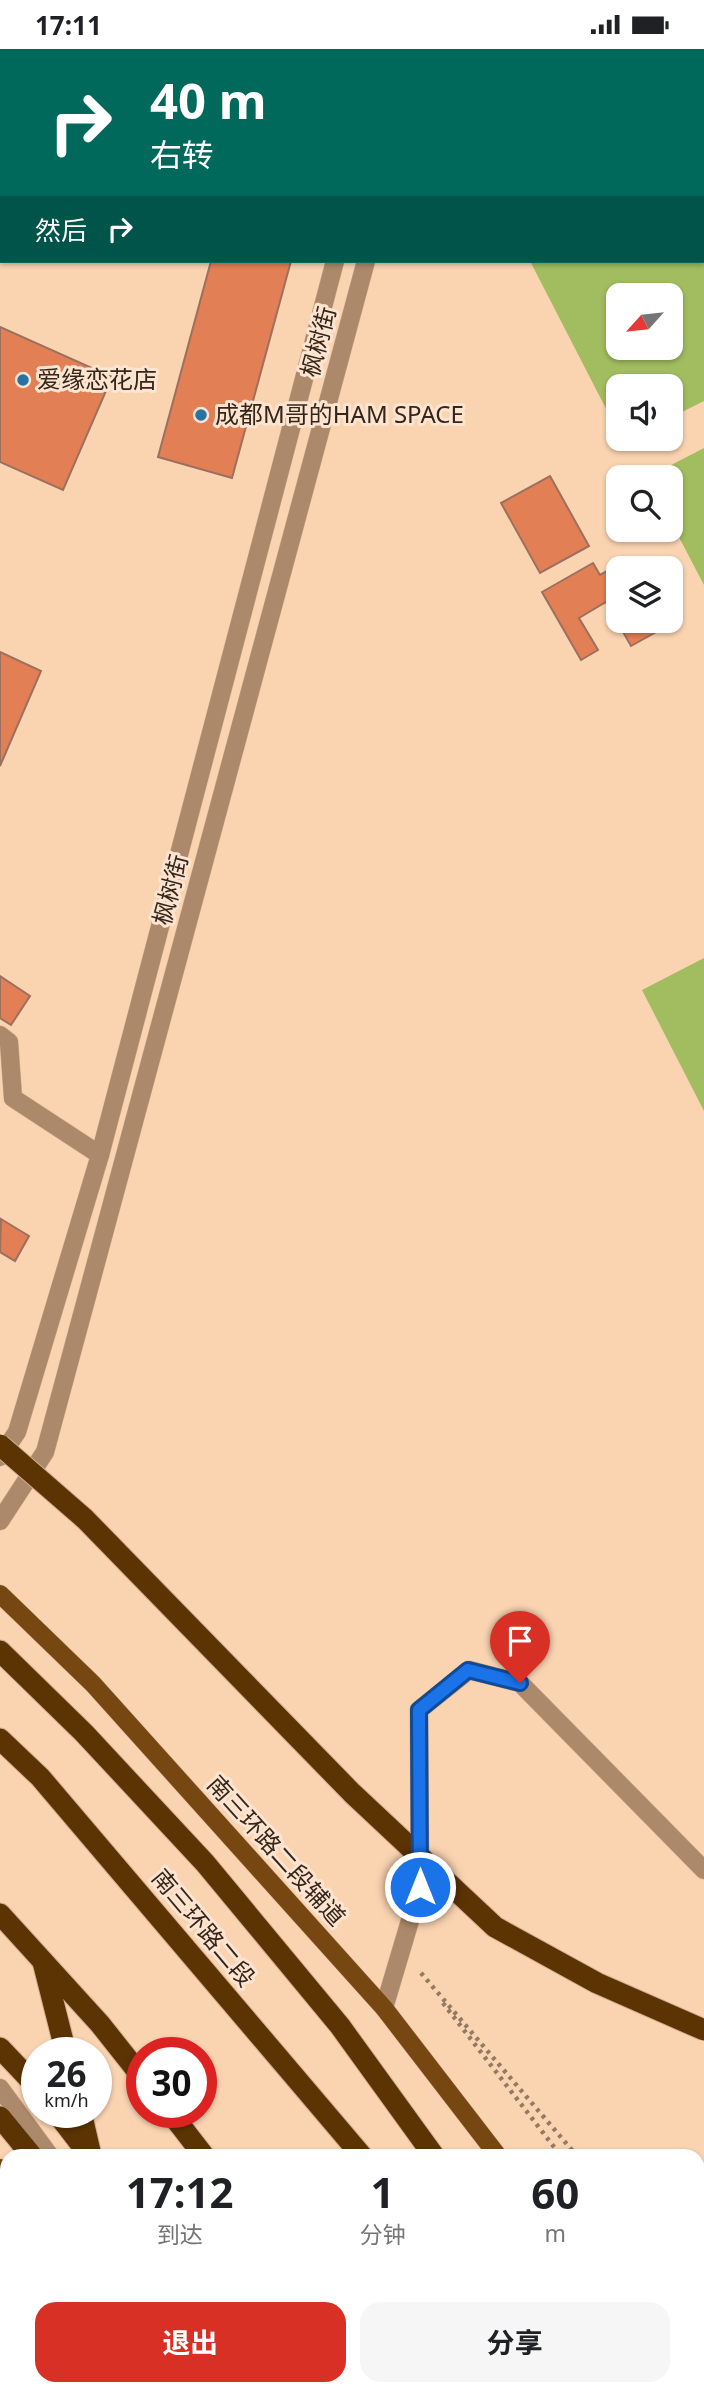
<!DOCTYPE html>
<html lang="zh">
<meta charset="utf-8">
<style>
body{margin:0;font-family:"Noto Sans","Noto Sans SC",sans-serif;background:#f6f6f6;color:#202124;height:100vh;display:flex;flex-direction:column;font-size:26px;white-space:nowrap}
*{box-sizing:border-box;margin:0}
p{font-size:23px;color:#757577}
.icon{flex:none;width:38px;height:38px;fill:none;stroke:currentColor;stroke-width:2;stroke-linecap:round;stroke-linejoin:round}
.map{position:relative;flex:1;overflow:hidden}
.panel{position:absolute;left:0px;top:2100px;width:705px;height:247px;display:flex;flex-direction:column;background:#fff;border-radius:21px 21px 0 0;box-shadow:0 2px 5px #0004}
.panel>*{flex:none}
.guide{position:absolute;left:0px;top:0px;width:705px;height:214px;box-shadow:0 2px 5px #0004;background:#00695c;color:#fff;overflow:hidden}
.needle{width:46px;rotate:243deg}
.buttons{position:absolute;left:606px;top:234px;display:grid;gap:14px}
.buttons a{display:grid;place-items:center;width:77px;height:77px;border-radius:14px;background:#fff;box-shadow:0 2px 5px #0004;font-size:35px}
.speed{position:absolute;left:21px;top:1988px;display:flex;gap:14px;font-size:35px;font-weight:700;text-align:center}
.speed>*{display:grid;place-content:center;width:91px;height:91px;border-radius:50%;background:#fff;box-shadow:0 2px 5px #0004;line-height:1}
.speed small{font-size:18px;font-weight:400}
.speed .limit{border:10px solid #d22;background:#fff;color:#111}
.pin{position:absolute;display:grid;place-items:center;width:60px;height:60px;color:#fff;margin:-72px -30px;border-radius:50% 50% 50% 0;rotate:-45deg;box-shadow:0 0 7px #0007}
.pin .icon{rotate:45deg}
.me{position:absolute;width:77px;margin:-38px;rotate:0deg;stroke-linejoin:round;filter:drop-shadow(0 0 5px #0008)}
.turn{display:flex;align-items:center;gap:24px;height:147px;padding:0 35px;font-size:32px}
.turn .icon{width:91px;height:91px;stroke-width:2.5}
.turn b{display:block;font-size:49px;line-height:60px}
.then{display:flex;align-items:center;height:66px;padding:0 35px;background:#0003;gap:14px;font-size:26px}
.eta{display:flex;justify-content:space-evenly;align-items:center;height:119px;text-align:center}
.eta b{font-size:42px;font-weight:700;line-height:49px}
.primary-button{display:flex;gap:14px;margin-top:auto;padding:14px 35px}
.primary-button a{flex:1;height:80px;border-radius:21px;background:#d93025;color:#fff;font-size:28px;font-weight:700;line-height:80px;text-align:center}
.primary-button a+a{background:#f6f6f6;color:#202124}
.status{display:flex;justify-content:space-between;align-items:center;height:49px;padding:0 35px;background:#fff;direction:ltr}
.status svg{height:19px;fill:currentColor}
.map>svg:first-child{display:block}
.green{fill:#a1bd5f;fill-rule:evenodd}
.building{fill:#e27f55;stroke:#9c705e;stroke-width:2}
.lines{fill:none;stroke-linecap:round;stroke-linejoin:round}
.minor-casing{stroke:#d2b093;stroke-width:19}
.major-casing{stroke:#d2b093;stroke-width:19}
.highway-casing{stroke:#d2b093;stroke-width:23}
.path{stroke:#947a63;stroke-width:4.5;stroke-dasharray:3.5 5;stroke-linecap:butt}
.minor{stroke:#ac896a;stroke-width:18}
.major{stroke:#774712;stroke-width:18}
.highway{stroke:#5c3303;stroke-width:21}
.highway-bridge-casing{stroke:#d2b093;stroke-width:23;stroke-linecap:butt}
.highway-bridge{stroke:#5c3303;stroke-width:21}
.route-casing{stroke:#114b97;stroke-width:18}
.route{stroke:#1a73e8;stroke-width:12}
.poi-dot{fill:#2872a6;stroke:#fce4d0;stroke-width:2.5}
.labels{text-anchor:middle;stroke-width:6;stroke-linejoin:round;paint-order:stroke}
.street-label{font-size:24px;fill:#342619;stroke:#fce4d0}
.poi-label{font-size:24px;fill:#342619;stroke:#fce4d0;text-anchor:start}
</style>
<div class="status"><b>17:11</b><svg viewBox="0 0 49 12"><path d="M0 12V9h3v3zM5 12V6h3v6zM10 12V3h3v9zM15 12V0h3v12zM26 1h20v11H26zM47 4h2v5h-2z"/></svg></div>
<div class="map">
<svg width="704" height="2346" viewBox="0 0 704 2346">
<rect width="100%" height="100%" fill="#fad3b1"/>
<g class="green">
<path d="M704 91V352L670 369V338H618V383L530 212H704ZM618 247H670V299H618Z"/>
<polygon points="704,399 704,536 670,471 670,429 648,428"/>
<polygon points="704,909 704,1062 642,941"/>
</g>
<g class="building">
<polygon points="269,0 349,0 268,2"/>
<polygon points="211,212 291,212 232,429 158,408"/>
<polygon points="0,278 112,328 63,441 0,413"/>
<polygon points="550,427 589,497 540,524 501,454"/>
<polygon points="593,514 600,526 620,515 622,520 618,520 618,572 652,572 658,582 631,597 606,553 579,569 598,601 581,611 542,543"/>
<polygon points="0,603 41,622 0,717"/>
<polygon points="0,927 30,947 11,976 0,969"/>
<polygon points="1,1170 29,1187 15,1212 0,1203"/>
<polygon points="0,2308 7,2316 7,2322 0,2329"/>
</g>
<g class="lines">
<defs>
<g id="minor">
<polyline points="390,2 390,0"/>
<polyline points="423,2 423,0"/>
<polyline points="0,986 9,993 13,1049 100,1106"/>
<polyline points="0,1408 17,1383 100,1106 335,212"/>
<polyline points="0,1472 45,1403 366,212"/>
<polyline points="384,1959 420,1838 419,1661 469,1621 520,1634 704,1821"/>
<polyline points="0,2039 50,2107"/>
</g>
<g id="major">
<polyline points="0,1545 93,1635 384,1959 498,2107"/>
<polyline points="0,2119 7,2129"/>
<polyline points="163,2340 168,2346"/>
<polyline points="669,2340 674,2346"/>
</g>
<g id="highway">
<polyline points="0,1602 84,1684 205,1814 340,1977 434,2107"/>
<polyline points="0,1690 40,1728 362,2107"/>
<polyline points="0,1865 100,1975 142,2028"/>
<polyline points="43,1913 66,2004"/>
<polyline points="0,1999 37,2038"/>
<polyline points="56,2063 90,2107"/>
<polyline points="81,2063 90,2102"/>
<polyline points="170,2063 204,2107"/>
<polyline points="0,2068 32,2107"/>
<polyline points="218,2340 223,2346"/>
<polyline points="290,2340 296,2346"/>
<polyline points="380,2340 384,2346"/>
<polyline points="524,2340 528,2346"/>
<polyline points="586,2340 590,2346"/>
</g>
</defs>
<use href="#minor" class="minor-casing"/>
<use href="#major" class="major-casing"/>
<use href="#highway" class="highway-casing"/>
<g class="path">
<polyline points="421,1924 577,2107"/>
<polyline points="443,1954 561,2107"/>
<polyline points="698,2233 704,2239"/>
<polyline points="698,2287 704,2295"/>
</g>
<use href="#minor" class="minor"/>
<use href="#major" class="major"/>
<use href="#highway" class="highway"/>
<defs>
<polyline id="highway-bridge" points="0,1396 85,1470 352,1744 495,1878 597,1934 704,1981"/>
</defs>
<use href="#highway-bridge" class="highway-bridge-casing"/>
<use href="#highway-bridge" class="highway-bridge"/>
</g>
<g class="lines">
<defs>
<polyline id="route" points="420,1838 419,1661 468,1621 520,1634"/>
</defs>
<use href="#route" class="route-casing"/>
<use href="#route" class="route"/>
</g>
<g class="poi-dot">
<circle cx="23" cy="331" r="7"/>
<circle cx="201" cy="366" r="7"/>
</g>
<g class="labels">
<g class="street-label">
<text transform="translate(319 293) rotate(-75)" y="8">枫树街</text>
<text transform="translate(171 841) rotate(-75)" y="8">枫树街</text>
<text transform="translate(276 1802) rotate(48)" y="8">南三环路二段辅道</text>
<text transform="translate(203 1879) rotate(50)" y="8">南三环路二段</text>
</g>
<g class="poi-label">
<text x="37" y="339">爱缘恋花店</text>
<text x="215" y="374">成都M哥的HAM SPACE</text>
</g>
</g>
</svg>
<div class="buttons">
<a><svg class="needle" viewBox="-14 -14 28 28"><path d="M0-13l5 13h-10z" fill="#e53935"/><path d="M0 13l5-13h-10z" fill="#757577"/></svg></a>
<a><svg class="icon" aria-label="sound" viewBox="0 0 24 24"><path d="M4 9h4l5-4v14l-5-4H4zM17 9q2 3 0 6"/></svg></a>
<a><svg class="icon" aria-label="search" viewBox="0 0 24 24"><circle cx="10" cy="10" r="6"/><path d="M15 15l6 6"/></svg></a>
<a><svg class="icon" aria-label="layers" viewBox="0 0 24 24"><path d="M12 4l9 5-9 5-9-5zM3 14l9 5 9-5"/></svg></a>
</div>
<div class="speed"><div>26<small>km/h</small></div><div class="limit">30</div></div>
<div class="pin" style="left:520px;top:1634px;background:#d93025"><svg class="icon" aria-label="arrive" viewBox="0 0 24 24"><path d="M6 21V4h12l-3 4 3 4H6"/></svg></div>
<svg class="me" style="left:420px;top:1838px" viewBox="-20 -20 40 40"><circle r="17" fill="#1a73e8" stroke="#fff" stroke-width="3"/><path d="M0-11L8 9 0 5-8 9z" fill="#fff"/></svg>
<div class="guide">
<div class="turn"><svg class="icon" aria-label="right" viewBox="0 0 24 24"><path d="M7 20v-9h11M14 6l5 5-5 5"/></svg><div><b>40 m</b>右转</div></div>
<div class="then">然后<svg class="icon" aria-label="right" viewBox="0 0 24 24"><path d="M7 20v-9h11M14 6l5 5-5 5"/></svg></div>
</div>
<section class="panel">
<div class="eta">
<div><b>17:12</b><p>到达</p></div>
<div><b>1</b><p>分钟</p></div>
<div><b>60</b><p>m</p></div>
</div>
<div class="primary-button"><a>退出</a><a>分享</a></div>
</section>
</div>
